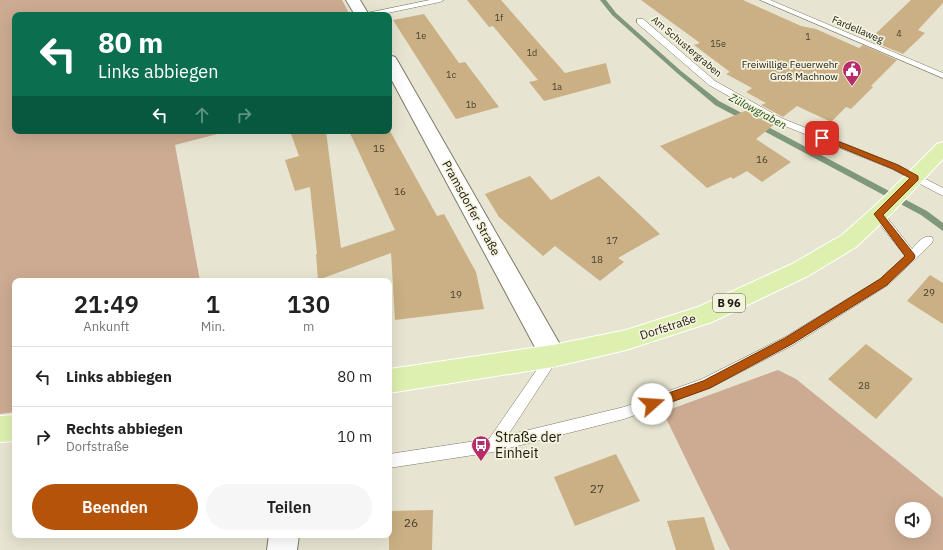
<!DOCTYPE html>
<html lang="de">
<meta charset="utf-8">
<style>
body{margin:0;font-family:"IBM Plex Sans",sans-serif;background:#f6f6f6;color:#222;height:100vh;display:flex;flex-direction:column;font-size:15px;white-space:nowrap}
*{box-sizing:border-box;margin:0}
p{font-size:13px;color:#767676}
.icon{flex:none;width:22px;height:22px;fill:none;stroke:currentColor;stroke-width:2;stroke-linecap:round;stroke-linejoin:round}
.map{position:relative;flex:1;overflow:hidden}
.details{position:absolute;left:12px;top:278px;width:380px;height:260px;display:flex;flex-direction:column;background:#fff;border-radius:8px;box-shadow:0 4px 16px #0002}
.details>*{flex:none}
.banner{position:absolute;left:12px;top:12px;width:380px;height:122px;border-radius:8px;box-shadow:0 4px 16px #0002;background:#0b6e4f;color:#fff;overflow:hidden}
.controls{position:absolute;left:895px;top:502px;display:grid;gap:8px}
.controls a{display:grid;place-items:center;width:36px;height:36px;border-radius:50%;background:#fff;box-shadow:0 4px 16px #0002;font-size:20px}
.pin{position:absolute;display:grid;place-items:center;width:34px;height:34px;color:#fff;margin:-17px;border-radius:8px;box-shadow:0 2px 6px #0006}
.me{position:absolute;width:44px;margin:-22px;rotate:71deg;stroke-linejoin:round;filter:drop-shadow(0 0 3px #0008)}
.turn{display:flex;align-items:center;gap:14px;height:84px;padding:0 20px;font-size:18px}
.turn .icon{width:52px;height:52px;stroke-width:2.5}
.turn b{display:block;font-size:28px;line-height:34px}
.lanes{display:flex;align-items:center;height:38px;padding:0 20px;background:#0003;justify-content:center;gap:20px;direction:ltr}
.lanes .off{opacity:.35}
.eta{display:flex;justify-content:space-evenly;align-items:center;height:68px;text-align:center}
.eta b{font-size:24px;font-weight:600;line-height:28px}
.action{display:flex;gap:8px;margin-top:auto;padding:8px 20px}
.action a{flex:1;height:46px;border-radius:24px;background:#b45309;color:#fff;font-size:16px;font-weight:600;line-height:46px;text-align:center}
.action a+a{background:#f6f6f6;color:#222}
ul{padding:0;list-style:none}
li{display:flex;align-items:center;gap:12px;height:60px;padding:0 20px;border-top:1px solid #e0e0e0}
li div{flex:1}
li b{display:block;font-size:15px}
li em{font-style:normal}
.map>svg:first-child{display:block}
.green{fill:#ccab92;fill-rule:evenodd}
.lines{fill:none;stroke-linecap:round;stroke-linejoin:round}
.stream{fill:#7f987b;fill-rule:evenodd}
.building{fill:#cab084}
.lane-casing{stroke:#7c7a68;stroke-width:1}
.street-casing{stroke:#7c7a68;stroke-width:2}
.primary-casing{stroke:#fff;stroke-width:2}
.lane{fill:#fff;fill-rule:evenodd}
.street{fill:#fff;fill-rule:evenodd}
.primary{fill:#ddf0af;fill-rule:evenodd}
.route{fill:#b45309;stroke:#753606}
.labels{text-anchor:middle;stroke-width:3.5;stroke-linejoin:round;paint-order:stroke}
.far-number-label{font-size:9px;fill:#463f2e}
.far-street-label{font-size:10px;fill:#1a1912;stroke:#f5f2de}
.far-poi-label{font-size:10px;fill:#1a1912;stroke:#f5f2de;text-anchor:end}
.number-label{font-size:10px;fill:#463f2e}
.far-water-label{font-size:11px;font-style:italic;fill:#1c4e1c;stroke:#f5f2de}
.shield{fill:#f5f2de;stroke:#5c5a4f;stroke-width:1}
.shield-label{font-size:11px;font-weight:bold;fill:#1a1912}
.street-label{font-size:12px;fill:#1a1912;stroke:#f5f2de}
.near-number-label{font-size:12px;fill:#463f2e}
.near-poi-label{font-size:14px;fill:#1a1912;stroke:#f5f2de;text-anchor:start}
</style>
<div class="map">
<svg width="943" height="550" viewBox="0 0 943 550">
<rect width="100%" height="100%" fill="#e7e5d1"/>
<g class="green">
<polygon points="0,0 342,0 350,15 15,15 15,131 229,131 175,145 200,281 15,281 15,412 0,414"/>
<path d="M778 370 796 379 943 498V550H730L663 412ZM902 509H924V531H902Z"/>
</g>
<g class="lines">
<polygon class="stream" points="600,0 606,0 616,13 681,71 719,101 927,211 943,223 943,231 921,215 715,105 677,73 612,15"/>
</g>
<g class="building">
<polygon points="467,0 501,0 565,73 606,63 611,83 544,101 529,82 538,80 493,26 489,27"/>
<polygon points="641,0 743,0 801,26 816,29 859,48 863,45 897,60 871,86 873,87 851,109 846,107 831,122 797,106 783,117 761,105 766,103 746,92 752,88 726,74 730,72 694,45 700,43"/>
<polygon points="911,0 943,0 943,3 918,30 925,33 903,54 869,40"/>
<polygon points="424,14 459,63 465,62 499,107 456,119 393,20"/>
<polygon points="750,109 775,124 756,139 791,162 762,182 747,171 733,179 731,177 707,188 660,146"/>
<polygon points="290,131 326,131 341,248 395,230 349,131 390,131 437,216 444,214 476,272 484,309 395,320 391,253 318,280 316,254 317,254 310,187 295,191 285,160 299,156"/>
<polygon points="530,176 551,200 599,176 660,234 618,258 624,262 600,281 555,246 543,256 499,217 485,194"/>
<polygon points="930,275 943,283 943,324 907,301"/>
<polygon points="866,344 913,379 876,419 828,379"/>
<polygon points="616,454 640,501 575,526 554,477"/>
<polygon points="433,510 432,550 389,550 389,511"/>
<polygon points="704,517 715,550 676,550 667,521"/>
</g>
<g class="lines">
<defs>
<g id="lane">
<polygon points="430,0 444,0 440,2 378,15 363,15 367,13"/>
<polygon points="760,0 770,0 943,73 943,78"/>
<polygon points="637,19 643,19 715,81 781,118 898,165 943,188 943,196 892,169 775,122 709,85 637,23"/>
<path d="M878 210 882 211 912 249C917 244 923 234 932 237L933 240 932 243 888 285 793 345 710 388 624 419 493 452 389 468V454L489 439 549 352 553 351 557 352 559 356 557 360 508 435 624 407 702 379 785 337 880 279 905 256 874 217 873 214 874 211Z"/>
</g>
<g id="street">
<polygon points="346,0 360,0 369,15 355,15"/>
<polygon points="389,55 395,57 397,60 562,348 565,356 562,364 553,367 544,364 389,75"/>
<polygon points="269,535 299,535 297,550 267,550"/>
</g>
<g id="primary">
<polygon points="943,142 943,159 892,213 856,247 808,276 712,322 626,350 553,367 389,393 389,369 553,345 626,330 698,307 792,264 842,235 878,203 937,144"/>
<polygon points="15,415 15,441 0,442 0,416"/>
</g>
</defs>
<use href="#lane" class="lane-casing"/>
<use href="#street" class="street-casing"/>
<use href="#primary" class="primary-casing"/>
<use href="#lane" class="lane"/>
<use href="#street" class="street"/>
<use href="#primary" class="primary"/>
</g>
<polygon class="route" points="822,135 898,165 918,176 918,180 883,215 914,254 915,256 914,259 887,285 792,344 710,388 652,409 648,407 646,404 648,400 703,381 785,338 880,279 905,256 874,214 910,178 893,169 820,139 820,136"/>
<defs>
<symbol id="civic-pin" viewBox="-11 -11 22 30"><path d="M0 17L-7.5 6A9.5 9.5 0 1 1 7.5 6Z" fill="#b72d6b" stroke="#f5f2de"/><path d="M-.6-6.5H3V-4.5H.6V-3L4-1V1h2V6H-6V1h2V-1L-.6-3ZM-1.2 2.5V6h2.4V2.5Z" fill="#fff"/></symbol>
<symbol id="bus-pin" viewBox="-11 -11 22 30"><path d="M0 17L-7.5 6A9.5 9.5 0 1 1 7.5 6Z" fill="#b72d6b" stroke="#f5f2de"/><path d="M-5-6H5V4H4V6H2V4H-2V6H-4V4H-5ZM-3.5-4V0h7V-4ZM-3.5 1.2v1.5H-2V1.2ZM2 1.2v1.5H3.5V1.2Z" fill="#fff"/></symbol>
</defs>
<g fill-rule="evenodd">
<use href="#civic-pin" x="841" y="59" width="22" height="30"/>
<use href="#bus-pin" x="470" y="434" width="22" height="30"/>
</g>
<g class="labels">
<g class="far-number-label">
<text x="499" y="21">1f</text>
<text x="899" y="37">4</text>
<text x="421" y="39">1e</text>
<text x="808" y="40">1</text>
<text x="718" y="47">15e</text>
<text x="532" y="56">1d</text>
<text x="451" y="78">1c</text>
<text x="557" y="90">1a</text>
<text x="471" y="108">1b</text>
</g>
<g class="far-street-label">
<text transform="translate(858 29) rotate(23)" y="4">Fardellaweg</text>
<text transform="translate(687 46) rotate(40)" y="4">Am Schustergraben</text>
</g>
<g class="far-poi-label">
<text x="838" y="68">Freiwillige Feuerwehr<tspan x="838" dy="12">Groß Machnow</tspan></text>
</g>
<g class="number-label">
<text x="379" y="152">15</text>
<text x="762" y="163">16</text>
<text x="400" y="195">16</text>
<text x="612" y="244">17</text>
<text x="597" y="263">18</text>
<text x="929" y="296">29</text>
<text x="456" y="298">19</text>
<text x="864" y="389">28</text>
</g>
<g class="far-water-label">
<text transform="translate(758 111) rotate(28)" y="4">Zülowgraben</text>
</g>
<rect class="shield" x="713" y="294" width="32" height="18" rx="3"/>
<g class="shield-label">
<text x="729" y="307">B 96</text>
</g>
<g class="street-label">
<text transform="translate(471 208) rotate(61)" y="4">Pramsdorfer Straße</text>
<text transform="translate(668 327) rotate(-18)" y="4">Dorfstraße</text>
</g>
<g class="near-number-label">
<text x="597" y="493">27</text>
<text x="411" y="527">26</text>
</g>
<g class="near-poi-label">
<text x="495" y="442">Straße der<tspan x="495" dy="16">Einheit</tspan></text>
</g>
</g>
</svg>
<div class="controls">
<a><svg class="icon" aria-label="sound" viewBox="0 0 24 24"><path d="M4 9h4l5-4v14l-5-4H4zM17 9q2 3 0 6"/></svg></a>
</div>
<div class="pin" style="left:822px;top:138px;background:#d93025"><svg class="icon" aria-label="arrive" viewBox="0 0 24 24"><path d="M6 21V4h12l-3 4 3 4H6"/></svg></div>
<svg class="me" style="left:652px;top:404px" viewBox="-20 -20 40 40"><circle r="19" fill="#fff"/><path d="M0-13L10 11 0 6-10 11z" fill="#b45309"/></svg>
<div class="banner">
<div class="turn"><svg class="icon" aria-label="left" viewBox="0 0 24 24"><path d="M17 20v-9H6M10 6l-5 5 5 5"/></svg><div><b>80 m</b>Links abbiegen</div></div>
<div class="lanes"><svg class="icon" aria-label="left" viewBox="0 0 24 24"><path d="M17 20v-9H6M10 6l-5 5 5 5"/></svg><svg class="icon off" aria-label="ahead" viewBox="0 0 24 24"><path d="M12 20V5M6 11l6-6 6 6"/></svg><svg class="icon off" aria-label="right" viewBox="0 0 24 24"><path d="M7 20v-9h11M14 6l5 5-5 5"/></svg></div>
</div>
<section class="details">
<div class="eta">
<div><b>21:49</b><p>Ankunft</p></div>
<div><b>1</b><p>Min.</p></div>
<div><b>130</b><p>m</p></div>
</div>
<ul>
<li><svg class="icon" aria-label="left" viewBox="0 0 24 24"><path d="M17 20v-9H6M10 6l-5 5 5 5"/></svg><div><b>Links abbiegen</b></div><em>80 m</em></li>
<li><svg class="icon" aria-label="right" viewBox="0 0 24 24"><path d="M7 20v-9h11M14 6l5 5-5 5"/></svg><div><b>Rechts abbiegen</b><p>Dorfstraße</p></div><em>10 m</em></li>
</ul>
<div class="action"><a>Beenden</a><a>Teilen</a></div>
</section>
</div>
